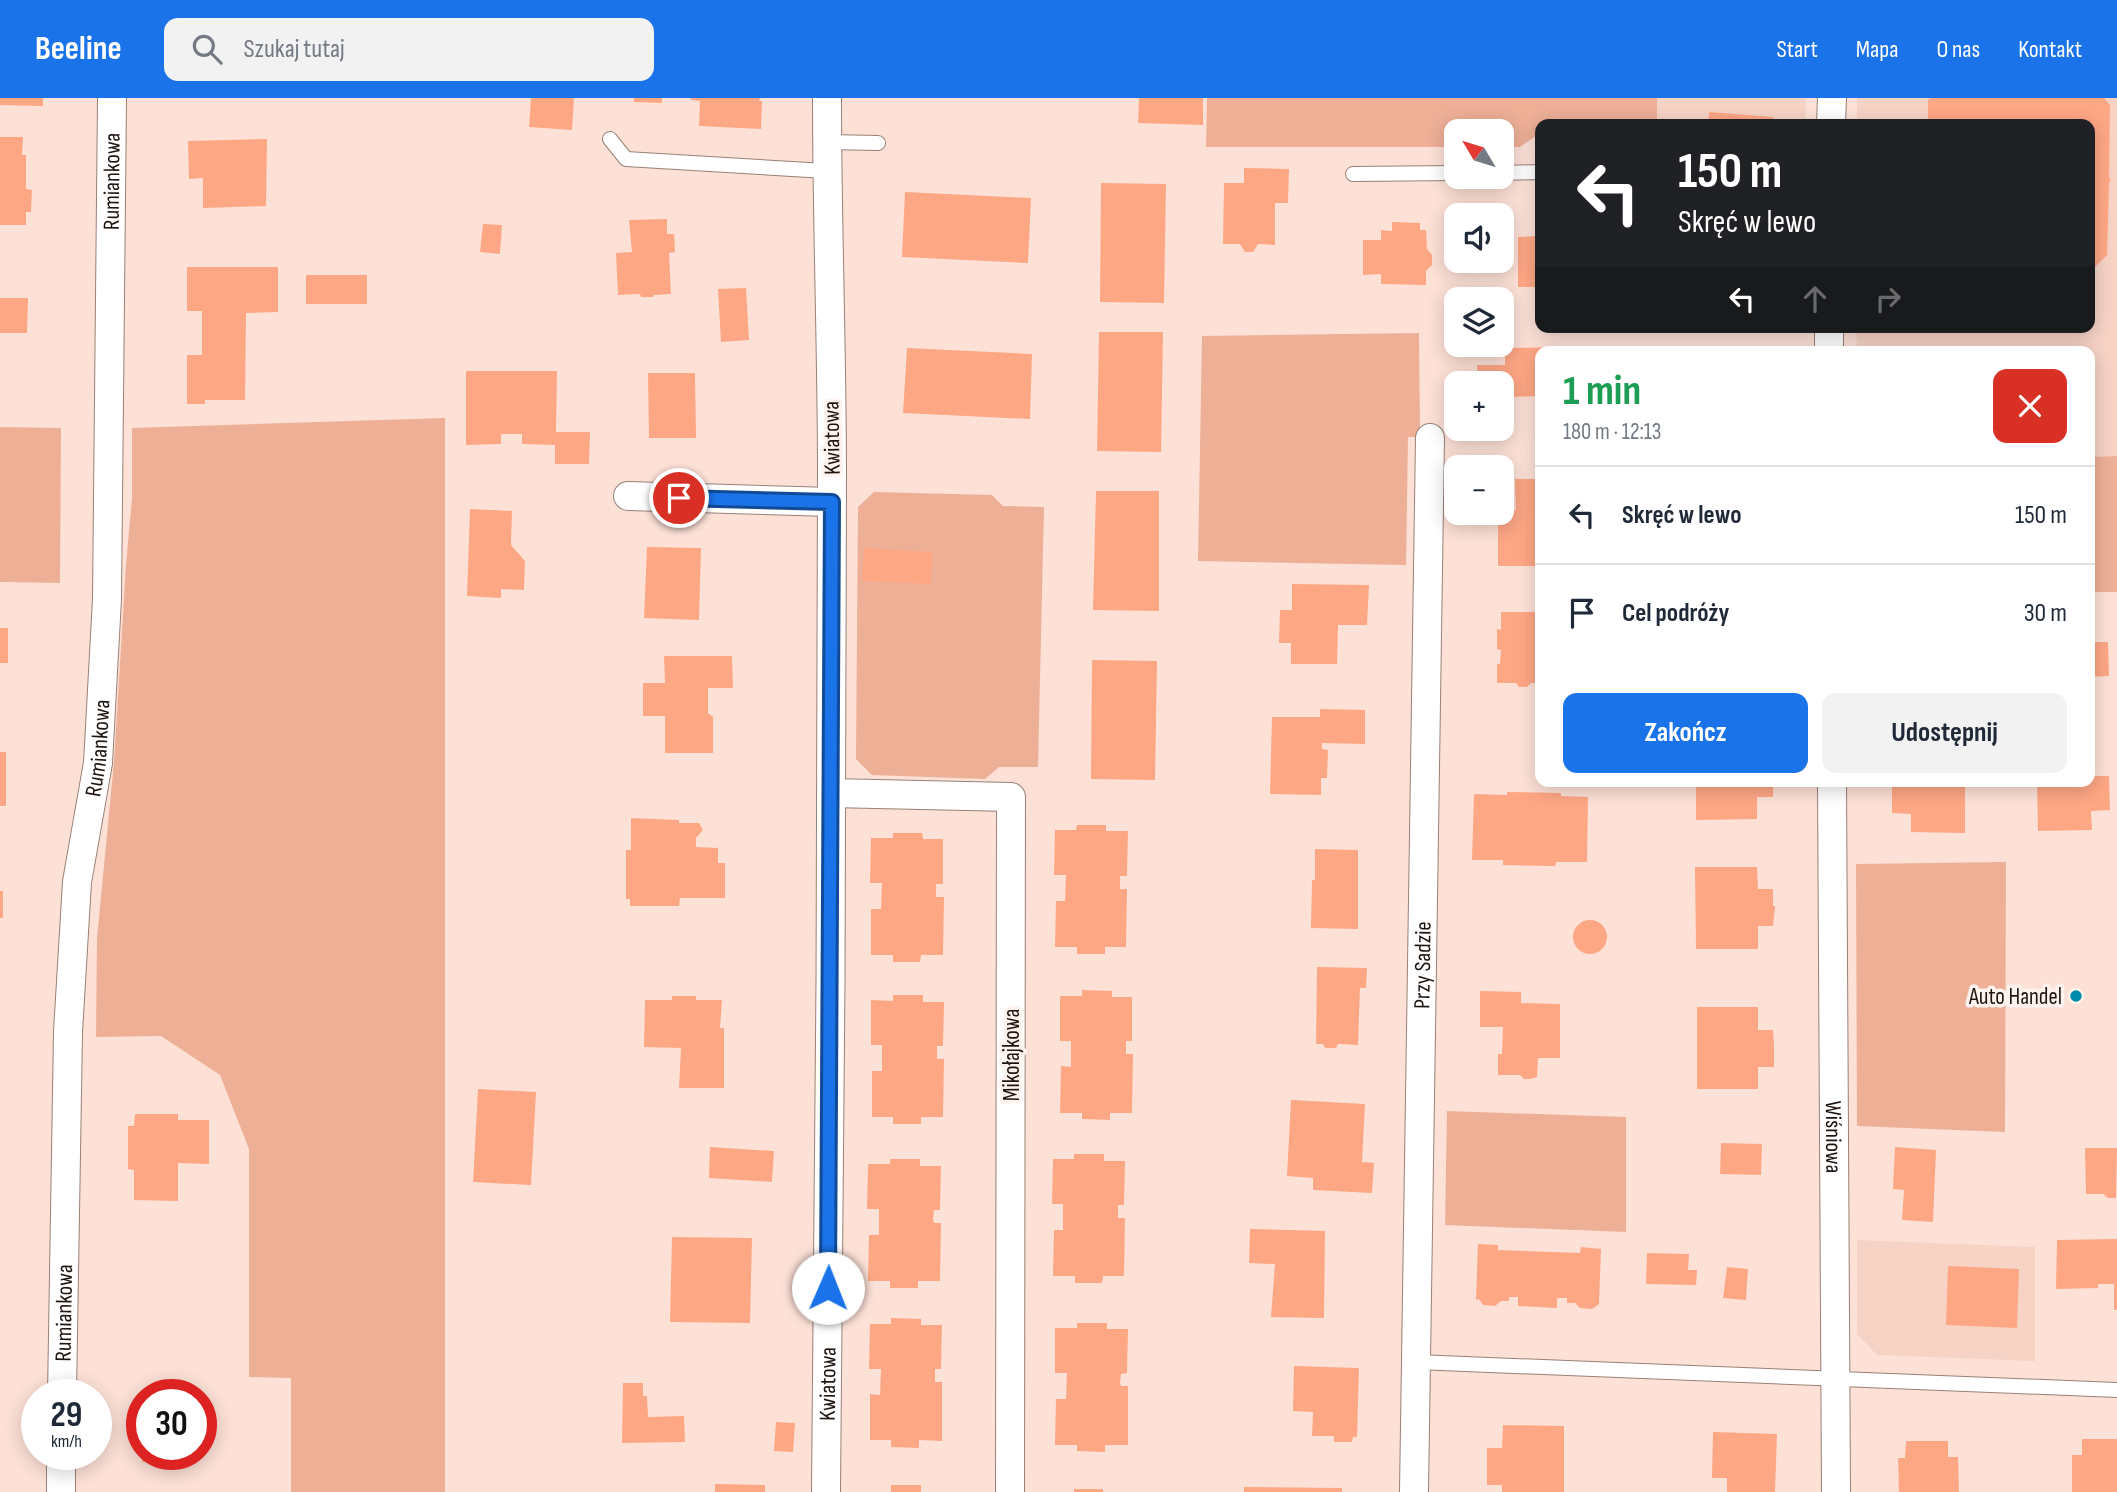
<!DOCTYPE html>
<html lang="pl">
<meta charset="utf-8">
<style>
body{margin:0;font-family:"Sofia Sans Condensed",sans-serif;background:#f2f2f3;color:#1f2937;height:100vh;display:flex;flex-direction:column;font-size:26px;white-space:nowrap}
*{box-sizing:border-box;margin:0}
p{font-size:23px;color:#747a83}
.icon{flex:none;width:38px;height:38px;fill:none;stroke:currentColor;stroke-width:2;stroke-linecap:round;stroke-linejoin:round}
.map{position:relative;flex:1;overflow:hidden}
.panel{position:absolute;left:1535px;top:248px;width:560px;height:441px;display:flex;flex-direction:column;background:#fff;border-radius:14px;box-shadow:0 4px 18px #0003}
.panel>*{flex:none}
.hud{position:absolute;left:1535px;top:21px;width:560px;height:214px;border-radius:14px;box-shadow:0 4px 18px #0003;background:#202124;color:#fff;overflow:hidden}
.needle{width:46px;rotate:308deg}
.fabs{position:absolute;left:1444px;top:21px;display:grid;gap:14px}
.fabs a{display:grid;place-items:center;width:70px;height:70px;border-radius:14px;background:#fff;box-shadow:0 4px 18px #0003;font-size:35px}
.speed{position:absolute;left:21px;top:1281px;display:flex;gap:14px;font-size:35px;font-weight:700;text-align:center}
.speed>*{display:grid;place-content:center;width:91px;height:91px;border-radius:50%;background:#fff;box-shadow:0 4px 18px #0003;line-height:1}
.speed small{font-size:18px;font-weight:400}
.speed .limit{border:10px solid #d22;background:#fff;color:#111}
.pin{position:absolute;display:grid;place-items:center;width:60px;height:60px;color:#fff;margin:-30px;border:4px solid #fff;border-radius:50%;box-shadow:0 2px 7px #0007}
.me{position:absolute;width:77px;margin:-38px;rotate:1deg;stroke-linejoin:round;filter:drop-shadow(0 0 5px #0008)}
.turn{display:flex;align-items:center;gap:24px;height:147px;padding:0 28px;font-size:32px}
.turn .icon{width:91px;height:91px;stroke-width:2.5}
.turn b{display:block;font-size:49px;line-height:60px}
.lanes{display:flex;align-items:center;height:66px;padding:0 28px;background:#0003;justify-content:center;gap:35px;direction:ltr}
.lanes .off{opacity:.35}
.round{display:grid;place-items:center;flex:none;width:74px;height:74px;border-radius:14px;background:#f2f2f3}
.headline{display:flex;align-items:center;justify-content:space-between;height:119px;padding:0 28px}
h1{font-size:42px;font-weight:700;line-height:52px;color:#1e9e55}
.action{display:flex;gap:14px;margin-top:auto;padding:14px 28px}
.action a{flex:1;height:80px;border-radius:14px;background:#1a73e8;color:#fff;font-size:28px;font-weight:700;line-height:80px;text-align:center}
.action a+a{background:#f2f2f3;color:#1f2937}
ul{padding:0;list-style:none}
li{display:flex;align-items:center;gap:21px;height:98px;padding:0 28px;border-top:2px solid #e0e1e3}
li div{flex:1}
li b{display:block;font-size:26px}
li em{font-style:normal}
header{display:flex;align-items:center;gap:42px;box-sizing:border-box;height:98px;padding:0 35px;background:#1a73e8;color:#fff}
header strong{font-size:33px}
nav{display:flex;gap:38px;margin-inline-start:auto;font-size:24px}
.search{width:490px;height:63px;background:#f2f2f3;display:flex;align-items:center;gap:18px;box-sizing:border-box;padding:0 24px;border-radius:14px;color:#747a83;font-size:26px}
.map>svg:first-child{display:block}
.built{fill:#f7d3c6}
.green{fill:#eeaf97}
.building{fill:#fea785}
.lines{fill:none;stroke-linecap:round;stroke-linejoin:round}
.service-casing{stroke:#988076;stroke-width:16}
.minor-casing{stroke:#988076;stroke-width:30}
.service{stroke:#fff;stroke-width:14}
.minor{stroke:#fff;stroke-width:28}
.route-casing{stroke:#114b97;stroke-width:18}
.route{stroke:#1a73e8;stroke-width:12}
.poi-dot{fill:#0089a9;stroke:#fef3ee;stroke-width:2.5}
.labels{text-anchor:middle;stroke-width:7;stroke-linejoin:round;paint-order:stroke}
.street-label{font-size:23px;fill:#1e1511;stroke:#fef3ee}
.poi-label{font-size:23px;fill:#1e1511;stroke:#fef3ee;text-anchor:end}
</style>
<header>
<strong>Beeline</strong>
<div class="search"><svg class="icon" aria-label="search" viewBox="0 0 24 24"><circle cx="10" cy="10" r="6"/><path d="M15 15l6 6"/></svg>Szukaj tutaj</div>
<nav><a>Start</a><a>Mapa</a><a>O nas</a><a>Kontakt</a></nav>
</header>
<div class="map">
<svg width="2117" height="1394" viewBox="0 0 2117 1394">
<rect width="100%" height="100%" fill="#fde1d7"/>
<g class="built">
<polygon points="1657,0 1806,0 1805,26 1657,26"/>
<polygon points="1857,0 2117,0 2117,358 2090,359 2090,254 1857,254 1856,229 2090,229 2090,26 1857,26"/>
<polygon points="1857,1142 2035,1149 2035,1263 1877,1257 1857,1236"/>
</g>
<g class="green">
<polygon points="1207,0 1657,0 1657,23 1556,24 1540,26 1540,35 1520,49 1502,49 1502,33 1456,33 1456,49 1206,49"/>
<polygon points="1419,235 1420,339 1408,339 1406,467 1198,463 1202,238"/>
<polygon points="445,320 445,1394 291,1394 291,1280 249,1279 249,1051 220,977 161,938 96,939 97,840 114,664 126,467 132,400 132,330"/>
<polygon points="0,329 61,330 60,485 0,484"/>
<polygon points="2117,358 2117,494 2090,494 2090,359"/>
<polygon points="874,394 992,397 1003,408 1044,409 1038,669 999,669 985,681 872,677 856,661 858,409"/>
<polygon points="2006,764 2005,1034 1857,1028 1856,766"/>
<polygon points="1447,1013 1626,1019 1626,1134 1445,1127"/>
</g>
<g class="building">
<polygon points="0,0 43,0 43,8 0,7"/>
<polygon points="531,0 574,0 572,32 529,29"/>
<polygon points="634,0 662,0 662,5 634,4"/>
<polygon points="691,0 760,0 759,3 762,3 761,31 699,28 700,3 691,2"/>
<polygon points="1139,0 1203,0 1203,27 1138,25"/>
<polygon points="1931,0 2104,0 2110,7 2109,80 2111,82 2109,85 2107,157 2090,174 2090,26 1928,26 1928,2"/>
<polygon points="1709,14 1773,19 1773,26 1708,26"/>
<polygon points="0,39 23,39 22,57 26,57 26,91 32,92 31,114 26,114 26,127 0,127"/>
<polygon points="267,41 266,108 203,110 203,80 189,81 188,43"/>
<polygon points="1244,70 1289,71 1288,105 1275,105 1275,147 1258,146 1253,154 1245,154 1240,146 1223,146 1224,85 1244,85"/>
<polygon points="1101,85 1166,86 1164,205 1100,204"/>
<polygon points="905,94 1031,100 1028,165 902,159"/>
<polygon points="667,121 667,136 674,136 675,154 669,155 671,196 654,197 653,199 641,199 640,196 618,197 616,155 632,154 629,122"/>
<polygon points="1392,124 1420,125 1420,132 1426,132 1427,151 1432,157 1432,167 1426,173 1426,187 1381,186 1381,176 1363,177 1363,142 1381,142 1381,132 1392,133"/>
<polygon points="483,126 502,127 500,156 480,154"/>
<polygon points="1540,138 1540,193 1536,189 1518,189 1518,139"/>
<polygon points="187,169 278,169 278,214 246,215 245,302 205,302 205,306 187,306 187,257 202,257 202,213 187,213"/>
<rect x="306" y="177" width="61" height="29"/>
<polygon points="746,190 749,242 721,244 718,191"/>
<polygon points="0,200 28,200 27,235 0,235"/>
<polygon points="1099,234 1163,234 1161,354 1097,353"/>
<polygon points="1573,249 1576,254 1540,254 1540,298 1509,299 1509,310 1502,310 1502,285 1478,285 1477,267 1505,267 1505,250"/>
<polygon points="907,250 1032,256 1030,321 903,315"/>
<polygon points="466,273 557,273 556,334 590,334 589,366 555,366 555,347 522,346 522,336 501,336 501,346 466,347"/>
<polygon points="648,275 695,275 696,340 649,340"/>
<polygon points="1515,381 1540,381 1540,468 1498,468 1498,415 1502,415 1502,412 1516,412"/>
<polygon points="1096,393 1159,393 1159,513 1093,512"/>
<polygon points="470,411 512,413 511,447 525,463 524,492 501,491 501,500 467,498"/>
<polygon points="647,449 701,450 699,522 644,520"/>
<polygon points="864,450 932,454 931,486 862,483"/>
<polygon points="1292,486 1369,487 1367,527 1338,527 1337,566 1291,566 1291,545 1279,545 1280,512 1292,512"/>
<polygon points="1501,514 1540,514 1540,585 1531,585 1527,589 1519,589 1516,585 1497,585 1497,566 1500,566 1501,552 1497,551 1497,531 1501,532"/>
<rect x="0" y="530" width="8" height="35"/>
<polygon points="2090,544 2108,544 2109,578 2090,579"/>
<polygon points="664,558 732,558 733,590 708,590 708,615 713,619 713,655 665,655 665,618 643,618 643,585 665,585"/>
<polygon points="1092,562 1157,563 1155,682 1091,681"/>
<polygon points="1320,611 1365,612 1365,646 1322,645 1322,651 1328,652 1327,680 1321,680 1321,697 1270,696 1272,619 1320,619"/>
<rect x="0" y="654" width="6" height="54"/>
<polygon points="2090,678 2109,678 2110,712 2091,713 2092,732 2038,733 2037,684 2090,684"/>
<polygon points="1696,684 1773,684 1773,699 1757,699 1757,721 1696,722"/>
<polygon points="1892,684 1965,684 1965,735 1911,734 1911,716 1892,715"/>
<polygon points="1507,694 1561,695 1561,698 1588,699 1587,764 1556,764 1555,768 1503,767 1503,762 1472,762 1474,696 1507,697"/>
<polygon points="631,720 679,722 679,725 699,725 703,732 696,740 696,749 718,750 718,765 725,765 725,800 680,800 679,808 630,808 630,801 626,801 626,752 631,752"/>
<polygon points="1077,727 1106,727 1106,733 1128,733 1127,778 1120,778 1120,791 1127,791 1126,849 1105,849 1105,856 1077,856 1077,849 1055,849 1056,803 1065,803 1066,777 1054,777 1055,732 1076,732"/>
<polygon points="893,735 922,735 923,741 943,741 943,786 936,786 936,799 944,799 943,857 921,857 920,864 893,864 893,857 871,857 871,811 881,811 882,785 870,785 871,740 893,740"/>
<polygon points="1315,751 1358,752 1358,831 1311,830 1312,782 1315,782"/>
<polygon points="1695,769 1757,769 1758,791 1773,791 1773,808 1775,808 1773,828 1758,828 1758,851 1696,851"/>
<rect x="0" y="793" width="3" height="27"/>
<circle cx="1590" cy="839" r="17"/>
<polygon points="1317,869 1367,870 1366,890 1360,890 1358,947 1338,946 1336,950 1325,950 1323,946 1316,946"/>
<polygon points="1082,892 1112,893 1112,899 1132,899 1132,943 1126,943 1126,956 1133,956 1132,1015 1110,1015 1110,1022 1082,1021 1082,1015 1060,1015 1061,968 1071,969 1071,943 1060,943 1060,898 1082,898"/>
<polygon points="1480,893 1521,894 1521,905 1560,906 1560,960 1538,960 1537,979 1531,981 1524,981 1520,977 1498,977 1498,956 1502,956 1503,929 1480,929"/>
<polygon points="893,897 923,897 923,904 944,904 943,948 937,948 937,961 944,961 943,1019 921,1019 921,1026 893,1026 893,1019 872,1019 872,973 882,973 882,947 871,947 871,902 893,903"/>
<polygon points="672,898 696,898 696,902 722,902 720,930 724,930 724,990 679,990 681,950 644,949 645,902 672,902"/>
<polygon points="1697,909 1758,909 1758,932 1773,932 1774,948 1774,969 1758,969 1758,991 1697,991"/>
<polygon points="478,991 536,994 531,1087 473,1084"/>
<polygon points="1291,1002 1365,1006 1362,1064 1374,1065 1372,1095 1313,1092 1313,1080 1287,1078"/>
<polygon points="135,1016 178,1016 178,1022 209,1022 209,1066 178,1065 178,1103 134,1102 134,1072 128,1071 128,1028 134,1028"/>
<polygon points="1721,1045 1762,1046 1761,1077 1720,1076"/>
<polygon points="710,1049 774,1053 772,1084 709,1080"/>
<polygon points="1895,1049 1936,1052 1933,1124 1902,1122 1904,1092 1893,1091"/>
<polygon points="2085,1050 2117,1050 2116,1100 2108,1100 2103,1096 2086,1096"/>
<polygon points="1074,1056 1104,1056 1104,1063 1125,1063 1124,1107 1118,1107 1118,1120 1125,1120 1124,1178 1103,1178 1102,1185 1075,1185 1075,1178 1053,1178 1054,1132 1063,1132 1063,1106 1052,1106 1053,1061 1074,1061"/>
<polygon points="890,1061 920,1061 920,1068 941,1068 940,1112 934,1112 933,1121 934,1125 941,1125 940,1183 918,1183 918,1190 890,1190 890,1183 868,1183 869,1137 879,1137 879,1111 867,1111 868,1066 890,1066"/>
<polygon points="1250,1131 1325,1133 1324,1220 1271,1219 1275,1166 1249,1165"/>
<polygon points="672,1139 752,1140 750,1225 670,1224"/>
<polygon points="2117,1141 2117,1212 2114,1212 2114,1186 2098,1186 2098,1190 2056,1191 2057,1142"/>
<polygon points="1478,1146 1498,1147 1498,1152 1580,1155 1581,1149 1601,1151 1599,1206 1592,1211 1580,1210 1575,1205 1567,1205 1567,1200 1557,1200 1557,1210 1518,1208 1518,1199 1509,1199 1509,1203 1501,1203 1495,1208 1483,1207 1479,1201 1476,1202"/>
<polygon points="1647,1155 1689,1156 1688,1172 1697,1172 1696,1187 1646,1186"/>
<polygon points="1948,1168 2019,1171 2017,1230 1946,1227"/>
<polygon points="1727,1169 1748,1171 1746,1202 1723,1200"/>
<polygon points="891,1220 921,1221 921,1227 942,1227 941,1271 935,1271 935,1284 942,1284 942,1343 919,1342 919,1350 891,1349 891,1342 870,1342 870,1296 880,1297 881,1271 869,1271 870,1226 891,1226"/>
<polygon points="1077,1225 1107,1225 1107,1231 1128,1231 1127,1275 1121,1276 1120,1285 1121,1288 1128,1288 1128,1347 1105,1347 1105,1354 1077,1353 1077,1347 1055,1347 1056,1301 1066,1301 1067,1275 1055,1275 1055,1230 1077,1230"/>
<polygon points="1294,1268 1359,1270 1357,1339 1353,1339 1352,1344 1334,1344 1334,1338 1312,1338 1313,1314 1293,1313"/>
<polygon points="623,1285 643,1285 643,1298 647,1298 648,1319 684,1318 685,1344 622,1345"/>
<rect x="135" y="1300" width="7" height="22"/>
<polygon points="776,1324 795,1325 793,1354 774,1353"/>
<polygon points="1503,1327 1564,1328 1564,1394 1502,1394 1502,1387 1487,1387 1487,1350 1502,1350"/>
<polygon points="1713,1334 1777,1336 1775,1394 1727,1394 1727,1380 1712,1380"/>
<polygon points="2082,1341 2117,1341 2117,1394 2072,1394 2072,1357 2082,1357"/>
<polygon points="1906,1343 1948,1343 1948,1359 1958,1359 1959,1394 1899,1394 1898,1360 1905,1360"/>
<rect x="142" y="1356" width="44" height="8"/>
<polygon points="715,1386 765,1387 765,1394 715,1394"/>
<rect x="891" y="1387" width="30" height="7"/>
<polygon points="1244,1389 1342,1390 1342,1394 1244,1394"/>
<rect x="1074" y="1391" width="29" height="3"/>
</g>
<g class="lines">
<defs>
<g id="service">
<polyline points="610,41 626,61 826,73"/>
<polyline points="827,44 878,45"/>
<polyline points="1502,75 1540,74"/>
<polyline points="1353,76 1456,75"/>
<polyline points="1416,1264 2117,1292"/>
</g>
<g id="minor">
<polyline points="1831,26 1832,0"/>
<polyline points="1829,254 1829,229"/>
<polyline points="628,398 832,404"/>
<path id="s1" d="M1832 684 1836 1394"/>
<polyline points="831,695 1011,699 1010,1394"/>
<path id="s2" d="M62 1297 68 934 77 784 98 665 107 501 112 0"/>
<polyline points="61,1394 61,1356"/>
<path id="s3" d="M826 1394C830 1055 832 717 832 378 832 252 827 126 827 0"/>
<path id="s4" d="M1414 1394 1430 340"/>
</g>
</defs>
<use href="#service" class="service-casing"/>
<use href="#minor" class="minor-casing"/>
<use href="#service" class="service"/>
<use href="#minor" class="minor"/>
</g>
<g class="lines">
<defs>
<polyline id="route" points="679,400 832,404 828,1190"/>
</defs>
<use href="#route" class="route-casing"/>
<use href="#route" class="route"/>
</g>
<circle class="poi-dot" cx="2076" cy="898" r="7"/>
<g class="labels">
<g class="street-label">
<text dy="8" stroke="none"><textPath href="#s2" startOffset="1216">Rumiankowa</textPath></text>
<text transform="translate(831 340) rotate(-91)" y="8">Kwiatowa</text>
<text dy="8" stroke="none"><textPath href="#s2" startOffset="649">Rumiankowa</textPath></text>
<text dy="8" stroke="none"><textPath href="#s4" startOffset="527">Przy Sadzie</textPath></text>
<text transform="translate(1011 957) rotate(-90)" y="8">Mikołajkowa</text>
<text dy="8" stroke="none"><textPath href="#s1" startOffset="355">Wiśniowa</textPath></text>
<text dy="8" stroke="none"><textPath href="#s2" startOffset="82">Rumiankowa</textPath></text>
<text dy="8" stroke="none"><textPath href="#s3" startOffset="108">Kwiatowa</textPath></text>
</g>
<g class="poi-label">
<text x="2062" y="906">Auto Handel</text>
</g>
</g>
</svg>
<div class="fabs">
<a><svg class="needle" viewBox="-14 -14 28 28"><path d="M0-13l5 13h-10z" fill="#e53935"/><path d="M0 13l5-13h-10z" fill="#747a83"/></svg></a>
<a><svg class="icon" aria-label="sound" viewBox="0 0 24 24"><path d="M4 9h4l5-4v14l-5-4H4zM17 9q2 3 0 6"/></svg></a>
<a><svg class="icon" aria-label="layers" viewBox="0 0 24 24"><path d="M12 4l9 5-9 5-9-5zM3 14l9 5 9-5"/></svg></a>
<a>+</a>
<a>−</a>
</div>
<div class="speed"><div>29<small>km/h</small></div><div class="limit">30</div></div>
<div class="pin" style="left:679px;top:400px;background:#d93025"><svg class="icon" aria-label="arrive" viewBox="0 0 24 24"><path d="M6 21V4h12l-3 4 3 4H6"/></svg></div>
<svg class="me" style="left:828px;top:1190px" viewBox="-20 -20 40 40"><circle r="19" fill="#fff"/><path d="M0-13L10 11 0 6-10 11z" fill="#1a73e8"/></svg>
<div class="hud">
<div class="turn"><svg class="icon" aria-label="left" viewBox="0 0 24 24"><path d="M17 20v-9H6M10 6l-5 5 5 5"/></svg><div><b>150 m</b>Skręć w lewo</div></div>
<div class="lanes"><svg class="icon" aria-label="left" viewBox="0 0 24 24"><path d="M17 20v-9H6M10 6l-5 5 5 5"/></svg><svg class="icon off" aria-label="ahead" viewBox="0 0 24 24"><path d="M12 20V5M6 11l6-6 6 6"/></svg><svg class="icon off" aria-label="right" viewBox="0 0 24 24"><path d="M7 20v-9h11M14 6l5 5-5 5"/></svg></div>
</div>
<section class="panel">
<div class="headline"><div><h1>1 min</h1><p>180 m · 12:13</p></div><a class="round" style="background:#d93025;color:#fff"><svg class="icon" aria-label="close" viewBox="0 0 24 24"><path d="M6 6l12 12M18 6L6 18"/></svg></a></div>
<ul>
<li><svg class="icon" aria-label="left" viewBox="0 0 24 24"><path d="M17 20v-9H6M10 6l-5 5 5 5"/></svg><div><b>Skręć w lewo</b></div><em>150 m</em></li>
<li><svg class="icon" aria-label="arrive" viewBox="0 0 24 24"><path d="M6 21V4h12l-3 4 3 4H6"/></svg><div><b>Cel podróży</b></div><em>30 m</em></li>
</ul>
<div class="action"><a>Zakończ</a><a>Udostępnij</a></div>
</section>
</div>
